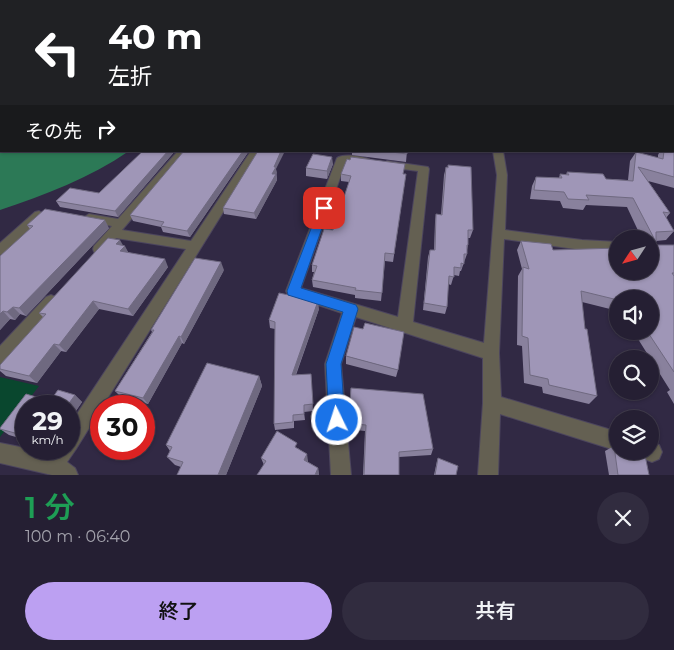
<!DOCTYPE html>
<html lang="ja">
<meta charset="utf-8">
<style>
body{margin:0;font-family:Montserrat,"Noto Sans JP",sans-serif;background:#312c3f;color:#f1f3f6;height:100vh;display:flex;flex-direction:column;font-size:19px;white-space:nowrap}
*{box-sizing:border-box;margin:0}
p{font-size:16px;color:#a3a2ac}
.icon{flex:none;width:28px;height:28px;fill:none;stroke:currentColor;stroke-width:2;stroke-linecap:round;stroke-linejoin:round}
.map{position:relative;height:475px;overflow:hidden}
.side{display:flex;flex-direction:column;background:#251f33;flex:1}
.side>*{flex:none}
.top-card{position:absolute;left:0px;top:0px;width:675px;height:152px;box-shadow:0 1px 4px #0004,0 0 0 1px #423d4e;background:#202124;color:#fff;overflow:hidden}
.needle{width:32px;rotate:234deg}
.controls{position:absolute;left:609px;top:230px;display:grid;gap:10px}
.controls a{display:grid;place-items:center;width:50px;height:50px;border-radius:50%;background:#251f33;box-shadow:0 1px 4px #0004,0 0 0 1px #423d4e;font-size:25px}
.speed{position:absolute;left:15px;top:395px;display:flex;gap:10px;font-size:25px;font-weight:700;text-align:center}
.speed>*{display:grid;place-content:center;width:65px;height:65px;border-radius:50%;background:#251f33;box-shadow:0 1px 4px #0004,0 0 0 1px #423d4e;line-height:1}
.speed small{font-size:12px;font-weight:400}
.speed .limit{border:8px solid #d22;background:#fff;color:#111}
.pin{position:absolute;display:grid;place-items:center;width:42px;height:42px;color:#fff;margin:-21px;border-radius:10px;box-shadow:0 2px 8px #0006}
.me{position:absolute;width:55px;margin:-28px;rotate:356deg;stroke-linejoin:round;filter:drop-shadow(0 0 4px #0008)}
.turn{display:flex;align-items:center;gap:18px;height:105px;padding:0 25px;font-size:22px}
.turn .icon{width:65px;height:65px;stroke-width:2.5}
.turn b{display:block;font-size:35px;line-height:42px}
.then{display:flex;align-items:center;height:48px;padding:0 25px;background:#0003;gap:10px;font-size:19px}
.round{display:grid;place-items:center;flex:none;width:52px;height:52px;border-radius:26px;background:#312c3f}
.head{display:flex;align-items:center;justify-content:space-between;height:85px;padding:0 25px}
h1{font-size:30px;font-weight:600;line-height:38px;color:#1e9e55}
.action{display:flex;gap:10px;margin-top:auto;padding:10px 25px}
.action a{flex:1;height:58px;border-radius:30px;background:#bca0f2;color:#111;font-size:20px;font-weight:600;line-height:58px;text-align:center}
.action a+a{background:#312c3f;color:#f1f3f6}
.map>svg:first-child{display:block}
.green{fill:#09472e}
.forest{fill:#2c7956}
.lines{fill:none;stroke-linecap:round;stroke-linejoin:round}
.minor-casing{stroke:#4c455e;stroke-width:2}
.major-casing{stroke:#4c455e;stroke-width:2}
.minor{fill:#646052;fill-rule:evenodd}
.major{fill:#998f74;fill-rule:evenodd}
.wall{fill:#89819d}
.shaded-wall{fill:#6f6980}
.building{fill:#9f96b7;stroke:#6f6980}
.route{fill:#1a73e8;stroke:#114b97}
</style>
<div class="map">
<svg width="674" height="475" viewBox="0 0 674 475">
<rect width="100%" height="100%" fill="#312944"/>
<polygon class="green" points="0,377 39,386 0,437"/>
<path class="forest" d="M0 134 1 151H129C90 178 45 195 0 210Z"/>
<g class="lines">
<defs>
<g id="minor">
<polygon points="178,151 189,151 122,230 191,241 251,151 261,151 76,449 67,462 75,468 78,475 52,475 0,463 0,443 50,453 53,449 69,449 69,426 186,249 116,238 104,252 94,252 93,249 94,246 112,226 85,221 83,218 89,214 118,219"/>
<path d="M493 151H503L507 175 505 230 582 240 618 242V252L582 250 504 239 499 353 501 397 618 432V451L500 414 498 475H478L483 403V358L356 317 341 364 351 475H331L325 364 342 313 288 295 286 291 337 158C343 153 366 156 372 161L367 164 346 161 301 288 398 317 418 171 387 167 382 164 387 161 428 167 429 169 413 322 484 343 497 175Z"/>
<polygon points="39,211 45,215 43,218 5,253 0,255 0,243 35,212"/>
<polygon points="51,295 56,297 58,301 56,305 6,362 0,364 0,346 46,297"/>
<polygon points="650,442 659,445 662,452 659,459 652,462 642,458 640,451 650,451"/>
</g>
<g id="major">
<polygon points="301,0 309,0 310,1 303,1"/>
<polygon points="1,122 1,128 0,129 0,123"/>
</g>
</defs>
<use href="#minor" class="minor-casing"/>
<use href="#major" class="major-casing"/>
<use href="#minor" class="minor"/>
<use href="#major" class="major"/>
</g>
<g class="wall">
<polygon points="674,149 674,188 648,181 670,213 666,218 674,231 666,240 656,241 652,248 655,248 657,245 674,245 674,404 667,392 670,390 633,331 650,331 650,299 618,299 618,311 582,302 585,329 597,396 589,404 543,393 542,387 524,383 522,346 517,345 518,276 522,269 517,250 521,241 553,250 650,271 650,239 642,239 627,207 586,205 583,210 563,208 560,201 530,199 532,186 536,177 559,178 560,174 566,175 567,172 606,179 628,180 630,161 636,152 658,158 658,155 660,151 674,151"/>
<polygon points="143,151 175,151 118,217 60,207 56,201 99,193"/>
<polygon points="184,151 249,151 190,237 163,232 161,227 133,221 130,215"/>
<polygon points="352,151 407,151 406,162 352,155"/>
<polygon points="333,164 327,179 306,176 306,168"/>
<polygon points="448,165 473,230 470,238 468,238 468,245 467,250 467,254 461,271 460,271 459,276 454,275 451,285 448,284 447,307 445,314 423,310 428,257 430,250 434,250 435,222 436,214 441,215 444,175 446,167 448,167"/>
<polygon points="276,169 277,180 256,219 224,214 223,208"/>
<polygon points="341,174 406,174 393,262 385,261 381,301 355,298 355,295 313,287 312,280 314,272 312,272 312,265 334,227 349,182 341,181"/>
<polygon points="27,225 109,228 26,316 20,314 15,320 10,319 0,330 1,256 30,229"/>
<polygon points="123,245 128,252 168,267 133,316 99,309 66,352 61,351 37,383 6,376 0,371 0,365 43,317 39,313"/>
<polygon points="224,270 184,344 182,343 148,404 121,397 115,391 152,332 151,330"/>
<polygon points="319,309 296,375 311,374 313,411 304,412 305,420 294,421 294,428 275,430 274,424 275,329 270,328 269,320"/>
<polygon points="346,356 398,370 396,377 346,364"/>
<polygon points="259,376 262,386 226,475 177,475 181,467 175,465 167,457 170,451 166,445"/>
<polygon points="351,388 433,449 431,455 399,457 399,475 363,475 365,431 355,430 355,424 349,423"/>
<polygon points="58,390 75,395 82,402 71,418 69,418 69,406 26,406 26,440 9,435 0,429 0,428 26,394 50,401"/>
<polygon points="614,446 649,475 609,475 605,451"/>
<polygon points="298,448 308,461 308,462 318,468 319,475 257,475 264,465 261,458"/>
<polygon points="438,458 456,475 434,475 437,461"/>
</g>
<g class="shaded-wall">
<polygon points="168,151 175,151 118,217 115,211"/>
<polygon points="243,151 249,151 190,237 187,231"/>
<polygon points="281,151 285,151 276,169 277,173 273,180 272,174 274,167"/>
<polygon points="332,157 333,164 327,179 327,171"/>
<polygon points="276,174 277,180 256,219 254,213"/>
<polygon points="105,220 109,228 26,316 19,308"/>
<polygon points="120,240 124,247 125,246 129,254 125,259 116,244"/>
<polygon points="165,259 168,267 133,316 128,309"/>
<polygon points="221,262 224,270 184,344 181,337"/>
<polygon points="93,301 99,309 66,352 59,345"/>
<polygon points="318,301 319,309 293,382 292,375"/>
<polygon points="13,307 20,314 15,320 7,312"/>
<polygon points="3,311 10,319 0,330 0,314"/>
<polygon points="179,336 182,343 148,404 143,398"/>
<polygon points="54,344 61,351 37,383 29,376"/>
<polygon points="259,376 262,386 226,475 218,475"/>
<polygon points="75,395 82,402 71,418 69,417 69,406 67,406"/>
<polygon points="307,454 308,461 305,467 304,460"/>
<polygon points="318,468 319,475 315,475"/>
</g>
<g class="building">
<polygon points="338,0 674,0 674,46 674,1 340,1"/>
<polygon points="674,149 674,177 638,167 670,213 663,212 674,231 656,232 656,242 633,198 586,195 589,200 568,199 564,192 534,190 536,177 562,178 560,174 569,175 567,172 603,174 606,179 633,181 636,152 663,159 664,151 674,151"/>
<polygon points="143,151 168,151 115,211 56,201 70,188 99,193"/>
<polygon points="184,151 243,151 187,231 161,226 164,222 130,215"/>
<polygon points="258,151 281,151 274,167 276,167 272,174 276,174 254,213 223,208"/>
<polygon points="384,151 407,151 407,154"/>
<polygon points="313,154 332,157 327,171 306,168"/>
<polygon points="351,157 405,164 403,174 406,174 394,254 385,253 382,293 355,290 356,288 312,280 317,266 312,265 324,229 333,230 351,176 341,174 347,159 350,160"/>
<polygon points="448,165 471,167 473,230 468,230 468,245 467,245 467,254 464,254 464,264 461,263 461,268 454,267 454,277 449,276 447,307 424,303 430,250 435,250 436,214 442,215 446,167 448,168"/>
<polygon points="45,209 105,220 19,308 13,307 7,312 3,311 0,314 0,256 33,226 27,225"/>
<polygon points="108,238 120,240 116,244 125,246 120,251 165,259 128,309 93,301 59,345 54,344 29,376 0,369 0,365 46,314 39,313"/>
<polygon points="521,241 551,244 553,250 618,248 618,271 650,271 650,248 658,248 657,245 674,245 674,273 672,273 674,276 674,372 647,331 650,331 650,299 618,299 618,300 581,291 585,329 587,329 597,396 549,385 548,379 530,375 528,338 522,336 523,267 529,269"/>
<polygon points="195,258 221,262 181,337 179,336 143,398 115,391 154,330 151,330"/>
<polygon points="279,293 318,301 292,375 311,374 313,404 304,405 304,414 293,415 293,422 274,424 275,322 269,320"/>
<polygon points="365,323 404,332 398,370 346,356 354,327 363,329"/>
<polygon points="207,363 259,376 218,475 177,475 183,462 167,457 172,447 166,445"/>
<polygon points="351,388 423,394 433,449 399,452 399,475 364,475 366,425 356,424 356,417 349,417"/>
<polygon points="58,390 75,395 67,406 26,406 26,436 0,429 0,428 26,394 50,401"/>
<polygon points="277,431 297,443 295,447 307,454 304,460 318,468 315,475 257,475 266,461 261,458"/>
<polygon points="614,446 618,447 618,451 633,451 645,455 649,475 618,475"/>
<polygon points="438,458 458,466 456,475 435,475"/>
</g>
<polygon class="route" points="324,205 329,208 301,288 356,305 358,309 341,364 345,420 343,425 337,428 331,425 329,420 326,364 343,312 288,295 287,291 319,208"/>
</svg>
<div class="controls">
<a><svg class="needle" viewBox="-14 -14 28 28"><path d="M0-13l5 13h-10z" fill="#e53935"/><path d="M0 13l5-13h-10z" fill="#a3a2ac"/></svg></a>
<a><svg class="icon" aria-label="sound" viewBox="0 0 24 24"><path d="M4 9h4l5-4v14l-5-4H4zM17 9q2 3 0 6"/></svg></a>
<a><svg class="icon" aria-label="search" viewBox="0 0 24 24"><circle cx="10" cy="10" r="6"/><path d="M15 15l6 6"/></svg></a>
<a><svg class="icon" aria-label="layers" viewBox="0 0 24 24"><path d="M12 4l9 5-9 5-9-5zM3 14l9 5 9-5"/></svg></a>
</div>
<div class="speed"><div>29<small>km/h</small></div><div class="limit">30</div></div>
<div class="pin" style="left:324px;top:208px;background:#d93025"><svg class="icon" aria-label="arrive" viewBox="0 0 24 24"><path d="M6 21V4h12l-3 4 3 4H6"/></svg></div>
<svg class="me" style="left:337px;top:420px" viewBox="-20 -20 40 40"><circle r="17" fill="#1a73e8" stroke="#fff" stroke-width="3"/><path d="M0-11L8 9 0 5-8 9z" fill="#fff"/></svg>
<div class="top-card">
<div class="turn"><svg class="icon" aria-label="left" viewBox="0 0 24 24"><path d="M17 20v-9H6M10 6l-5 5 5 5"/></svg><div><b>40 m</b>左折</div></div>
<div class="then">その先<svg class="icon" aria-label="right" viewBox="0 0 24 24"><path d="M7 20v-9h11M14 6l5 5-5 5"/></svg></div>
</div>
</div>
<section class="side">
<div class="head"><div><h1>1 分</h1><p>100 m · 06:40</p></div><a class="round"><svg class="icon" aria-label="close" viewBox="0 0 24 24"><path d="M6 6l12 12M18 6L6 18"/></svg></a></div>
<div class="action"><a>終了</a><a>共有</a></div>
</section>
